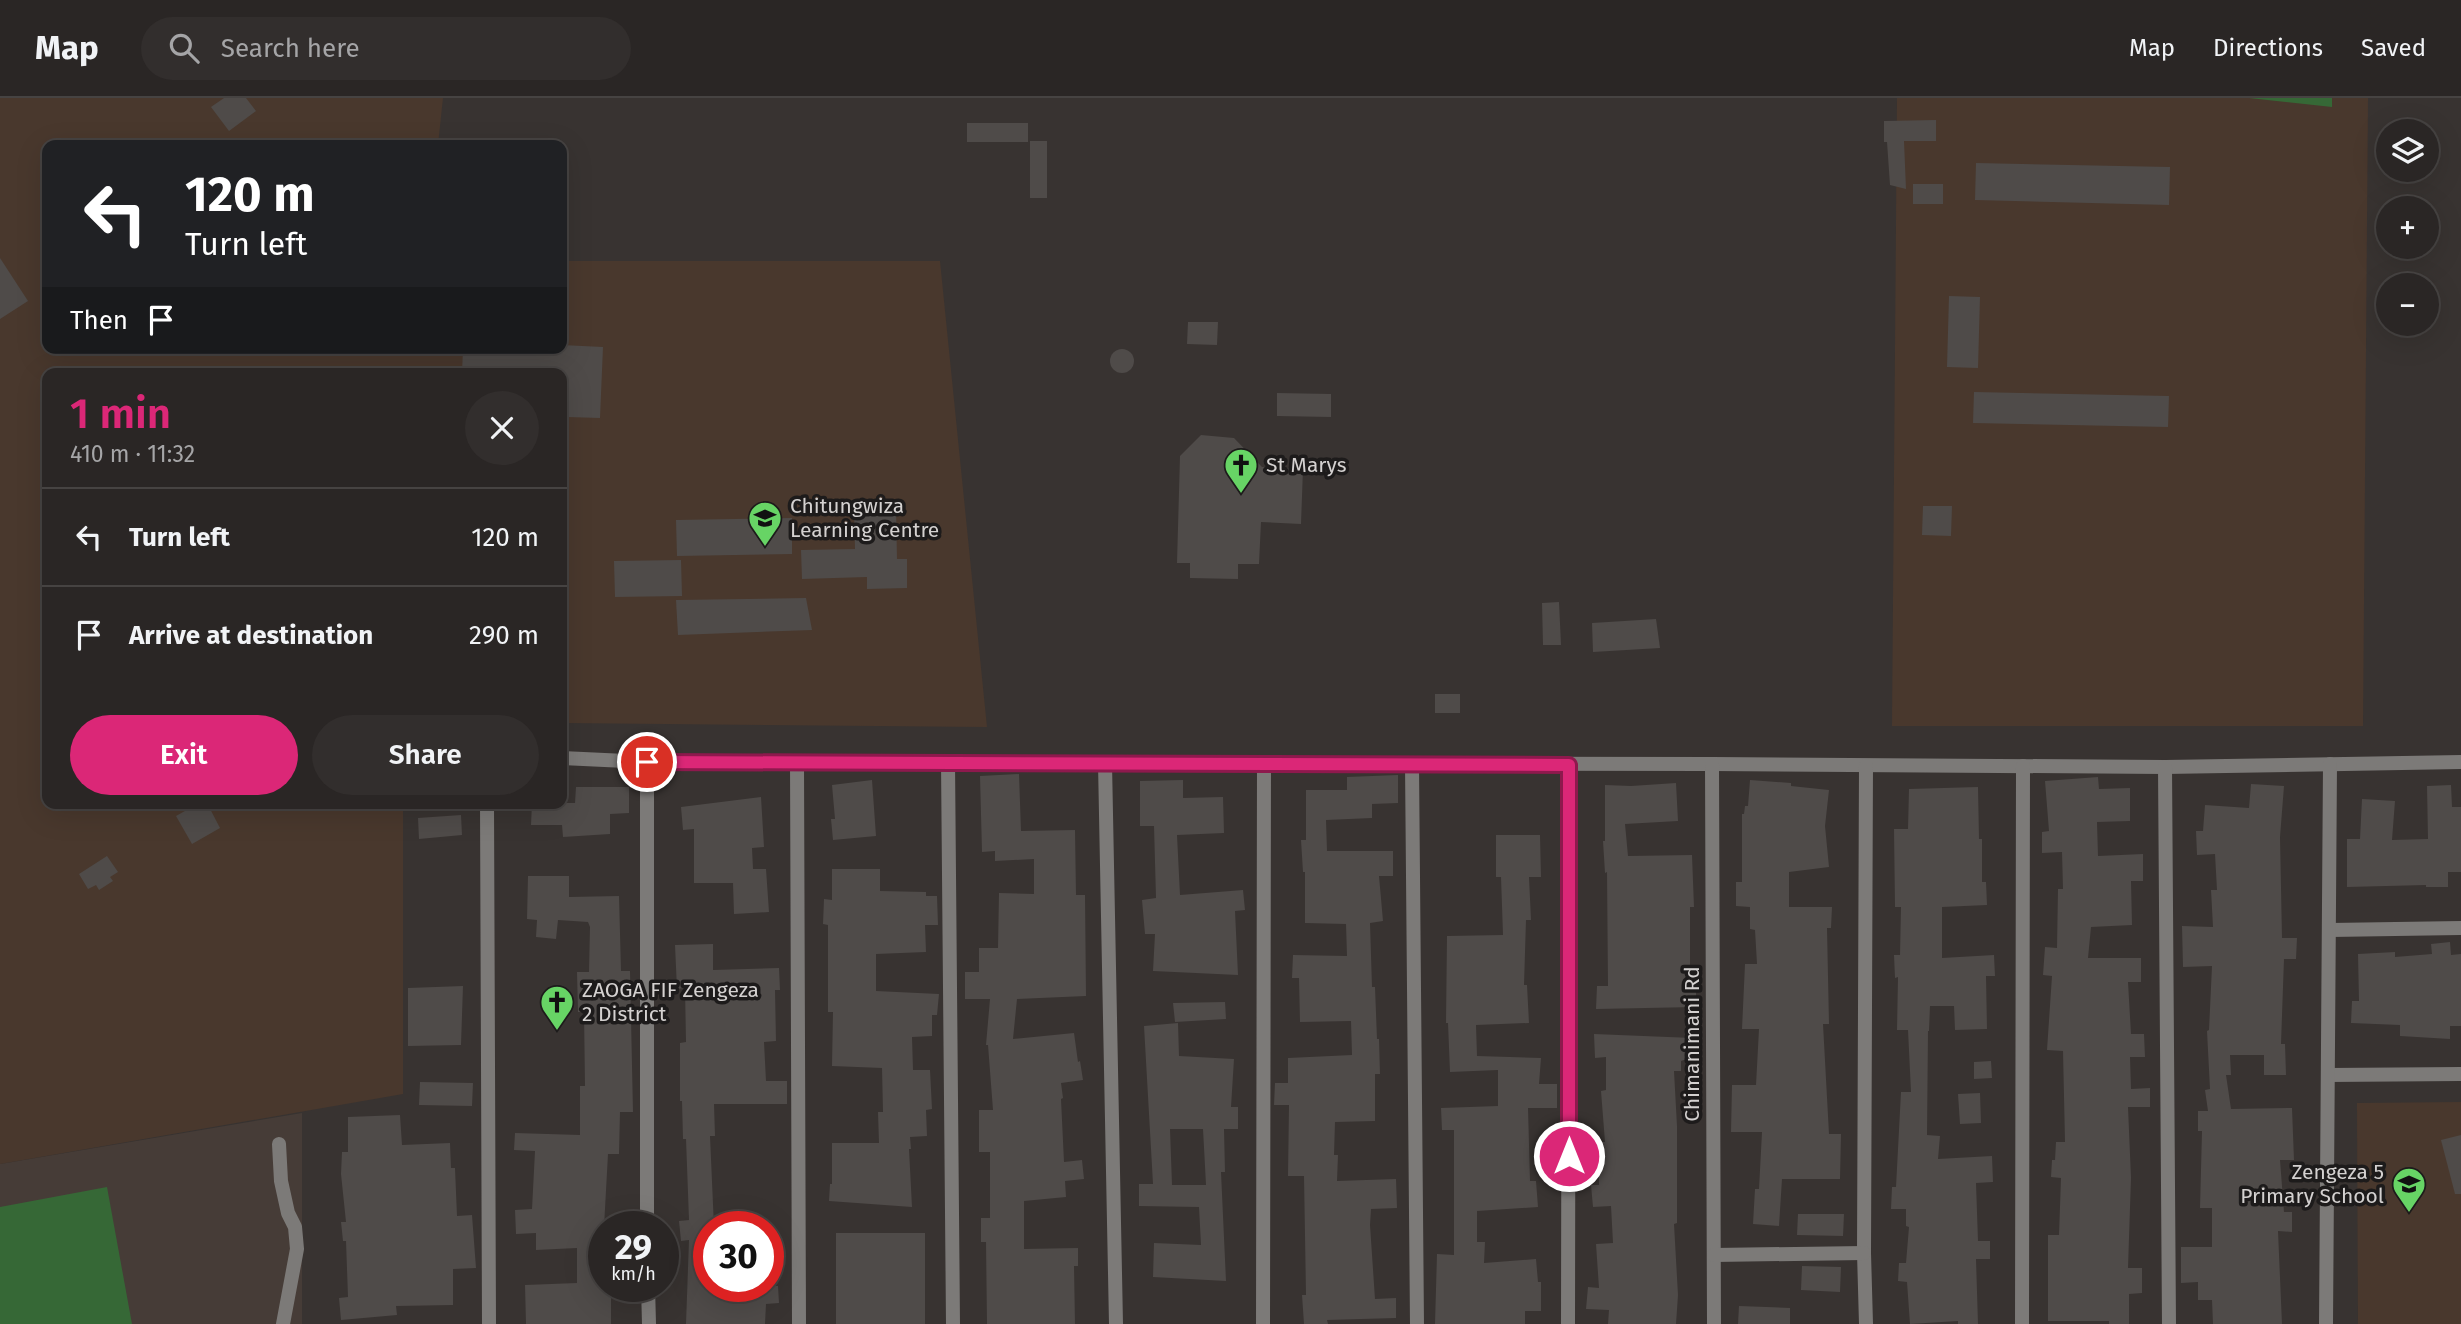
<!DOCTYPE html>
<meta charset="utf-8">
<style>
body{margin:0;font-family:"Fira Sans",sans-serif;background:#322e2d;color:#f1f3f6;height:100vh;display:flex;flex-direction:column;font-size:26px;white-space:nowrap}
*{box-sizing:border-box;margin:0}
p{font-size:23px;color:#a5a5a7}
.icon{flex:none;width:38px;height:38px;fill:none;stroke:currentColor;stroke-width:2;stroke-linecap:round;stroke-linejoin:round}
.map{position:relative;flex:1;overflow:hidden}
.details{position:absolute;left:42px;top:270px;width:525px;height:441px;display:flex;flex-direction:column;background:#2a2625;border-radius:14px;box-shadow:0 7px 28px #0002,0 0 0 2px #464342}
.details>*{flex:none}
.guide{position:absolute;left:42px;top:42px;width:525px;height:214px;border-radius:14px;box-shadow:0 7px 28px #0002,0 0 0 2px #464342;background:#202124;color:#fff;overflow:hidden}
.fabs{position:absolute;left:2376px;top:21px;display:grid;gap:14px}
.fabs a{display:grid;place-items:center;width:63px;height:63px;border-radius:50%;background:#2a2625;box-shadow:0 7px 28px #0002,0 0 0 2px #464342;font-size:35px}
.speed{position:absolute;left:588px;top:1113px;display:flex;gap:14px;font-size:35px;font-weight:700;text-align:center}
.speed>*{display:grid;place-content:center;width:91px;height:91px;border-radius:50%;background:#2a2625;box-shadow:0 7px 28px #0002,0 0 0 2px #464342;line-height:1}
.speed small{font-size:18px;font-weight:400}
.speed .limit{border:10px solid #d22;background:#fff;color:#111}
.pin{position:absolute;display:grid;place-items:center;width:60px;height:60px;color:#fff;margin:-30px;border:4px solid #fff;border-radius:50%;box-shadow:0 2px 7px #0007}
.me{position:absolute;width:77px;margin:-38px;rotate:0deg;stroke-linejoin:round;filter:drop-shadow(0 0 5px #0008)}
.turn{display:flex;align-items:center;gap:24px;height:147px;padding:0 28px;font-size:32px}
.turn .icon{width:91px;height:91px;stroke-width:2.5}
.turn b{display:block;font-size:49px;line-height:60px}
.then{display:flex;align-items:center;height:66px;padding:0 28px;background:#0003;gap:14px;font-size:26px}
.round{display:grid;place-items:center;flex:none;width:74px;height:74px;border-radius:37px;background:#322e2d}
.head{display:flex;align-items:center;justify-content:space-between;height:119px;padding:0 28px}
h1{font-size:42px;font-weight:600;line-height:52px;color:#db2777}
.button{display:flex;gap:14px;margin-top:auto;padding:14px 28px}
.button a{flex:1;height:80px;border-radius:42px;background:#db2777;color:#fff;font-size:28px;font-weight:600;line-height:80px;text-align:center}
.button a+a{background:#322e2d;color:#f1f3f6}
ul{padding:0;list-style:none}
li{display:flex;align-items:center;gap:21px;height:98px;padding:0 28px;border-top:2px solid #464342}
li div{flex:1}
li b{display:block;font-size:26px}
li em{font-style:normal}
header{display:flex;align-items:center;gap:42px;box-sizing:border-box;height:98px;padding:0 35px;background:#2a2625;border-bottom:2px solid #464342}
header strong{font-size:33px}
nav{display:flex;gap:38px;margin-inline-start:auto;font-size:24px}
.search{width:490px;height:63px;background:#322e2d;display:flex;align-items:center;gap:18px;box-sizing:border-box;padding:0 24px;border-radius:38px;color:#a5a5a7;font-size:26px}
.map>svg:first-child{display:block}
.built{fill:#463c37}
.education{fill:#49382d}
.pitch{fill:#366836}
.building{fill:#4f4b49;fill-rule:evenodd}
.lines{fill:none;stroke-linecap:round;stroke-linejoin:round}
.street{stroke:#7c7a78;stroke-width:14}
.route-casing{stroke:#8e194d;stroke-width:18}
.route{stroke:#db2777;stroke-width:12}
.labels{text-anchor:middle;stroke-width:7;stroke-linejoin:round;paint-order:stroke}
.poi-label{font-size:21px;fill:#d4d1d0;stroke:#1d1b1b;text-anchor:start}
.street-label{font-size:21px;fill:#d4d1d0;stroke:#1d1b1b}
</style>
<header>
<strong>Map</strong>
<div class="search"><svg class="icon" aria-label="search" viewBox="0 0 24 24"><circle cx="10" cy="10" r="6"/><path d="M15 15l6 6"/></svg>Search here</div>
<nav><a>Map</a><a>Directions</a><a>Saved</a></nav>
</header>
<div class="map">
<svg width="2461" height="1226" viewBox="0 0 2461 1226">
<rect width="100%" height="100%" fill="#383331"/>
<polygon class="built" points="302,1015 302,1226 0,1226 0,1066"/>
<g class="education">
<polygon points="0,0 443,0 438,47 47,47 47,250 562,250 562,163 940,163 987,629 562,625 562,275 47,275 47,705 403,705 403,996 0,1066"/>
<polygon points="1897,0 2368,0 2363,628 1892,628"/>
<polygon points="2461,1004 2461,1226 2358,1226 2357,1005"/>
</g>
<g class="pitch">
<polygon points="2249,0 2332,0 2332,9"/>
<polygon points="107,1089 132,1226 0,1226 0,1109"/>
</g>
<g class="building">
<polygon points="224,0 246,0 256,13 229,33 211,9"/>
<polygon points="1936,22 1936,43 1904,43 1906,91 1890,87 1887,44 1884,44 1884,23"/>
<rect x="967" y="25" width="61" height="19"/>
<rect x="1030" y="43" width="17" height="57"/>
<polygon points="1976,65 2170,69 2169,107 1975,102"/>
<rect x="1913" y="86" width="30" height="20"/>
<polygon points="0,160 28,203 0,221"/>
<polygon points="1949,198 1980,199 1978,270 1947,269"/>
<polygon points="1188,224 1218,224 1217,247 1187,246"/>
<polygon points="562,247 603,249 600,320 567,319 569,284 562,283 562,275 462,275 463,250 562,250"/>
<circle cx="1122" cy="263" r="12"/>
<polygon points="1974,294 2169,298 2168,329 1973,325"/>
<polygon points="1277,295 1331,296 1331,319 1277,318"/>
<polygon points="1201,337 1234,340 1262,369 1303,371 1301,426 1261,424 1259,466 1238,466 1238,481 1190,480 1190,465 1177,465 1180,358"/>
<polygon points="896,408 897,461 907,461 907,490 867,491 867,479 802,481 801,452 855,451 854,409"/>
<polygon points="1923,408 1952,408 1951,438 1922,437"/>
<polygon points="792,420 792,456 677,458 676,422"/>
<polygon points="681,462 682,498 615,499 614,463"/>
<polygon points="806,500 812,532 678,537 676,502"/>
<polygon points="1559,504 1561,547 1543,547 1542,505"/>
<polygon points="1656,521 1660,550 1593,554 1592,525"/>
<rect x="1435" y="596" width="25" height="19"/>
<polygon points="1019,676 1021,733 1075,732 1076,797 1085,797 1086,898 1017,901 1013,941 1074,935 1078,964 1080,963 1083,982 1061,985 1063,1000 1061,1001 1064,1064 1082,1062 1084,1081 1065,1083 1066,1099 1024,1103 1024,1151 1078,1150 1078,1168 1074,1168 1075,1226 987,1226 986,1144 981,1144 981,1120 990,1120 990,1054 979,1054 979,1012 993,1012 988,947 986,947 990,901 965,901 965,874 979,874 979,850 998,850 999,795 1034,796 1034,761 995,763 995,753 982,754 980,678"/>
<polygon points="1398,677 1398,705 1372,706 1372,720 1326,722 1327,753 1393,753 1393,778 1379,778 1383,823 1370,825 1372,889 1375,889 1377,941 1379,941 1380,976 1375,976 1375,1023 1335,1024 1334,1057 1338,1057 1337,1083 1396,1081 1397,1110 1371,1111 1370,1127 1375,1201 1396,1200 1396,1220 1327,1222 1328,1226 1304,1226 1302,1197 1306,1197 1304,1078 1288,1078 1289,1007 1274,1007 1275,985 1288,985 1288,960 1352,957 1351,923 1300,924 1299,880 1292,880 1293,857 1347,858 1346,826 1305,825 1305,774 1303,774 1301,742 1306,742 1306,692 1347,692 1347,679"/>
<polygon points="2098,679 2099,691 2130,690 2130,723 2097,724 2098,758 2143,756 2143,783 2131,783 2132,827 2091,829 2088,860 2141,860 2141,884 2128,884 2131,936 2144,936 2145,959 2130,959 2131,991 2150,990 2150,1009 2128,1009 2131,1080 2128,1170 2142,1170 2142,1195 2129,1196 2129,1226 2109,1226 2109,1223 2048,1223 2048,1137 2059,1137 2061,1080 2051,1079 2052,1062 2055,1062 2056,1044 2065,1044 2063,953 2047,952 2052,878 2043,877 2045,849 2057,850 2058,791 2063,791 2062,754 2042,755 2042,734 2049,733 2045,683"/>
<polygon points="872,682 876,738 833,742 831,721 835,721 832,687"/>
<polygon points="1183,682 1183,700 1223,699 1224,735 1177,737 1180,797 1243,792 1245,812 1235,813 1238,877 1153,873 1155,836 1145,836 1142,802 1156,800 1154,728 1140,728 1140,683"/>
<polygon points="1750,682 1791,685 1791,688 1829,692 1825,728 1829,769 1789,774 1789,809 1832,809 1831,830 1827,830 1829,926 1823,926 1829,1036 1841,1036 1840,1081 1782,1081 1779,1128 1753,1126 1755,1091 1759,1091 1762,1034 1731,1034 1732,987 1756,987 1759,931 1742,931 1745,866 1757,866 1755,832 1750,831 1750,809 1736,808 1736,784 1742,784 1742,716 1744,716 1745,708 1748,708"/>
<polygon points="1676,685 1678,723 1625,726 1628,758 1692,757 1694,809 1690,809 1690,886 1696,886 1696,909 1596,911 1597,888 1608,888 1607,774 1605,775 1603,743 1605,743 1605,687 1631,688"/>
<polygon points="2251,686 2284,688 2280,739 2282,840 2297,840 2296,861 2284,861 2281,946 2285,946 2286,977 2264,977 2264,957 2230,957 2231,977 2226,977 2231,1011 2292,1010 2294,1062 2280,1062 2284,1114 2292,1114 2292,1134 2278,1133 2282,1226 2213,1226 2212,1202 2198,1202 2198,1184 2181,1185 2181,1149 2212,1149 2212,1110 2200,1110 2202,1033 2198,1033 2198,1013 2208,1013 2205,992 2210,991 2207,933 2209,932 2212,868 2183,869 2182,828 2213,829 2211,792 2217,792 2215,756 2197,757 2196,733 2203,733 2205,707 2249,710"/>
<polygon points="2451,687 2452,709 2461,709 2461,774 2448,774 2448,789 2426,789 2426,787 2347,789 2347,741 2360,741 2362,701 2395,703 2392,742 2428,741 2427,688"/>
<polygon points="576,689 629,689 629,715 610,716 610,736 563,739 562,727 531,727 532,705 575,705"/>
<polygon points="1978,689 1979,741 1982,741 1982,784 1986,784 1987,807 1942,809 1942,860 1994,857 1995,878 1986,878 1987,931 1955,932 1954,908 1930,908 1929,933 1928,933 1927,1037 1940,1038 1938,1061 1992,1058 1993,1084 1976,1085 1978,1143 1990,1143 1990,1161 1976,1161 1978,1226 1958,1226 1958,1223 1910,1226 1907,1184 1898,1183 1899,1165 1906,1165 1909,1129 1906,1128 1906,1111 1891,1111 1892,1089 1896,1089 1901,994 1911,994 1908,932 1897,932 1898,879 1895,880 1894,857 1900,857 1901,809 1895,809 1894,731 1908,731 1909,691"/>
<polygon points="761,699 764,749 752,750 753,771 766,771 769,814 734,816 733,785 694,785 694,731 683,732 681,709"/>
<polygon points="199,705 207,705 220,730 192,746 176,718"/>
<polygon points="461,717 462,737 419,741 418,720"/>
<polygon points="1496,737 1540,737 1541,779 1529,779 1531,822 1526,822 1524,887 1527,887 1529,925 1476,927 1477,958 1541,960 1539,986 1557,986 1557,1010 1528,1010 1530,1083 1536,1083 1538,1109 1477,1113 1477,1144 1485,1144 1484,1165 1536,1161 1538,1184 1541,1184 1541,1213 1525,1213 1525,1226 1435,1226 1437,1156 1454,1157 1454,1032 1442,1032 1441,1010 1498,1008 1498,972 1450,974 1448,925 1446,925 1447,838 1503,837 1501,779 1496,779"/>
<polygon points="107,758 118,774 110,779 113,783 99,792 96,787 88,791 79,776"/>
<polygon points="832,771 880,771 880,793 926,794 926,798 937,798 938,827 925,827 926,854 876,856 876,893 939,896 937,917 932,917 932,938 912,939 913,972 930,972 932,1011 926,1012 927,1038 910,1039 911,1051 909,1051 912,1109 829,1103 830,1086 832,1086 832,1045 879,1045 878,1014 883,1014 882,970 832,968 833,914 828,914 828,827 823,826 824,801 832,802"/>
<polygon points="528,778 569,778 569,799 619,798 621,873 630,873 633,1014 620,1014 619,1056 608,1056 604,1129 604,1188 611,1188 611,1226 526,1226 525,1187 577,1185 577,1150 536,1152 536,1135 516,1136 515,1112 532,1111 535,1053 514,1052 515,1035 580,1037 580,988 585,988 584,914 578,914 577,874 589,874 590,829 588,824 558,822 556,841 536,839 537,822 527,821"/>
<polygon points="2450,844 2451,857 2461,856 2461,928 2450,928 2450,941 2400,938 2400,927 2351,925 2352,903 2359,903 2358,856 2395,854 2395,859 2432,856 2431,846"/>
<polygon points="713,846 713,872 779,870 780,892 775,892 776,943 764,944 766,983 787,983 787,1006 714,1006 715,1038 710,1038 714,1129 709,1129 709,1188 778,1188 779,1205 766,1206 765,1226 686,1226 689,1142 681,1143 679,1123 689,1122 686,1041 683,1041 682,1003 680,1003 680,945 686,944 685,890 677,891 675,847"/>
<polygon points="463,888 461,947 408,948 408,890"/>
<polygon points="1225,904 1226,921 1175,924 1173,905"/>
<path d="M1178 925 1179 958 1234 961 1231 1009H1238V1031H1224L1225 1074H1221L1226 1183 1153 1179 1154 1145 1201 1147 1199 1109 1139 1108V1086H1153L1144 928ZM1170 1031H1203L1206 1087H1172Z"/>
<polygon points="1594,936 1693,940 1693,959 1681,963 1681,973 1674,973 1677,1028 1677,1125 1674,1126 1678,1197 1676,1226 1608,1226 1609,1212 1586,1211 1588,1189 1599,1190 1596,1146 1613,1145 1611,1108 1593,1109 1591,1087 1599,1087 1599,1044 1605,1044 1601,993 1606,992 1606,959 1595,960"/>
<polygon points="1991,963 1992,980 1974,981 1974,964"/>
<polygon points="420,984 473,985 472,1008 419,1007"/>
<polygon points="1980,995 1981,1025 1960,1026 1958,996"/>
<polygon points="400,1017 402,1047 450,1045 451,1070 455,1070 457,1118 472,1117 476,1170 453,1171 453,1207 396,1208 397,1217 341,1222 339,1200 348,1199 346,1143 343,1143 341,1124 346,1124 341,1076 342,1054 348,1054 348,1019"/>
<polygon points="2461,1037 2461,1096 2455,1096 2441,1042"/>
<polygon points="1798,1116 1844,1116 1843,1138 1797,1137"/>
<rect x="836" y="1135" width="89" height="91"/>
<polygon points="1802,1168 1841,1169 1840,1194 1801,1192"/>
<polygon points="1739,1208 1790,1210 1790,1226 1738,1226"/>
</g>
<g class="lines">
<g class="street">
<polyline points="562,660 647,664 797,665 1712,666 2165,669 2461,664"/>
<polyline points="647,664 647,1129"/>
<polyline points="948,664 953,1226"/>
<polyline points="797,665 799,1226"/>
<polyline points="1105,665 1116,1226"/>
<polyline points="1412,666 1417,1226"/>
<polyline points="1712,666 1714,1226"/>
<polyline points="1866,668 1864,1155 1866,1226"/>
<polyline points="2165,669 2169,1226"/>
<polyline points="487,705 489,1226"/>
<polyline points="2330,832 2461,830"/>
<polyline points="2328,977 2461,976"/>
<polyline points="279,1046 281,1083 288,1115 295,1129 297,1151 283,1226"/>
<polyline points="1714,1157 1864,1155"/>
<polyline points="648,1188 649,1226"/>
<polyline points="1263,1226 1264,665"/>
<polyline points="1568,1226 1569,667"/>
<polyline points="2022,1226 2023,668"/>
<polyline points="2326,1226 2330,666"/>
</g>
</g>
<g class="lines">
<defs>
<polyline id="route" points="647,664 1569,667 1569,1058"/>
</defs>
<use href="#route" class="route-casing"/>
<use href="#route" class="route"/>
</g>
<defs>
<symbol id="church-pin" viewBox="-11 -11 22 30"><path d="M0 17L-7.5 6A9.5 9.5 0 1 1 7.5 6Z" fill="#67d465" stroke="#1d1b1b"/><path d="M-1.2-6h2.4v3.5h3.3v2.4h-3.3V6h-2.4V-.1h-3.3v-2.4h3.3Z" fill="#111"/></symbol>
<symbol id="university-pin" viewBox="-11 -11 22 30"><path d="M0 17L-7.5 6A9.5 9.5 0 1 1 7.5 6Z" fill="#67d465" stroke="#1d1b1b"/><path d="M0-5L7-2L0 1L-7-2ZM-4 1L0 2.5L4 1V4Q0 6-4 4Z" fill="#111"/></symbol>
<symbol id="school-pin" viewBox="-11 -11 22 30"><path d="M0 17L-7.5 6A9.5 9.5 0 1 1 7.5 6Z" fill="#67d465" stroke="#1d1b1b"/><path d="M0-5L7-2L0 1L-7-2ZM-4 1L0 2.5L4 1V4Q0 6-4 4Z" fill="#111"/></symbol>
</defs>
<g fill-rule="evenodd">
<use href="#church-pin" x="1222" y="348" width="38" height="52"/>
<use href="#university-pin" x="746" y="401" width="38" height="52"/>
<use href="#church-pin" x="538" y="885" width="38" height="52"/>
<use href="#school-pin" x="2390" y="1067" width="38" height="52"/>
</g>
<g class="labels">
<g class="poi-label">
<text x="1266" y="374">St Marys</text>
<text x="790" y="415">Chitungwiza<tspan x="790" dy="24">Learning Centre</tspan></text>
<text x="582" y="899">ZAOGA FIF Zengeza<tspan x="582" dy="24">2 District</tspan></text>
<text x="2384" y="1081" text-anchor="end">Zengeza 5<tspan x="2384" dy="24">Primary School</tspan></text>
</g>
<g class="street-label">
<text transform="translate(1692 946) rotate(-90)" y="7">Chimanimani Rd</text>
</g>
</g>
</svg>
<div class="fabs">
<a><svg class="icon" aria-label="layers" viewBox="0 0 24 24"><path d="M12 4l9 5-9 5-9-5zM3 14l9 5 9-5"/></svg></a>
<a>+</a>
<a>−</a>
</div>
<div class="speed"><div>29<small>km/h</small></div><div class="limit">30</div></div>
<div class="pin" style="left:647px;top:664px;background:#d93025"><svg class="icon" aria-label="arrive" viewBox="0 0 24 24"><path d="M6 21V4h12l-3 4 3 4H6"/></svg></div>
<svg class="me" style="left:1569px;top:1058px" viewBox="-20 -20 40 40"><circle r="17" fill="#db2777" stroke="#fff" stroke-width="3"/><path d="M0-11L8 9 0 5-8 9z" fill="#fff"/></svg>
<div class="guide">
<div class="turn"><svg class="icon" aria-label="left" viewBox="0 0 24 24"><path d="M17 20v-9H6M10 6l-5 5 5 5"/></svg><div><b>120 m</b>Turn left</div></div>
<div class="then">Then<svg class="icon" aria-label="arrive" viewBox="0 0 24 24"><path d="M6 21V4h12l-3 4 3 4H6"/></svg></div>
</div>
<section class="details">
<div class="head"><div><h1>1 min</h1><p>410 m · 11:32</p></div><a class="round"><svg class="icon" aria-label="close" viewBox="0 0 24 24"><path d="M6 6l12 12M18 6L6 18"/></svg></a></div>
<ul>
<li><svg class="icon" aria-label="left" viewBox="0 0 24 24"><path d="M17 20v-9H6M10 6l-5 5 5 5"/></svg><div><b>Turn left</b></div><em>120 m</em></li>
<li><svg class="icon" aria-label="arrive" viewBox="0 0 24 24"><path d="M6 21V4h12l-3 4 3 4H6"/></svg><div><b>Arrive at destination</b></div><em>290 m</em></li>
</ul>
<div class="button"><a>Exit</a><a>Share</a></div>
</section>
</div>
